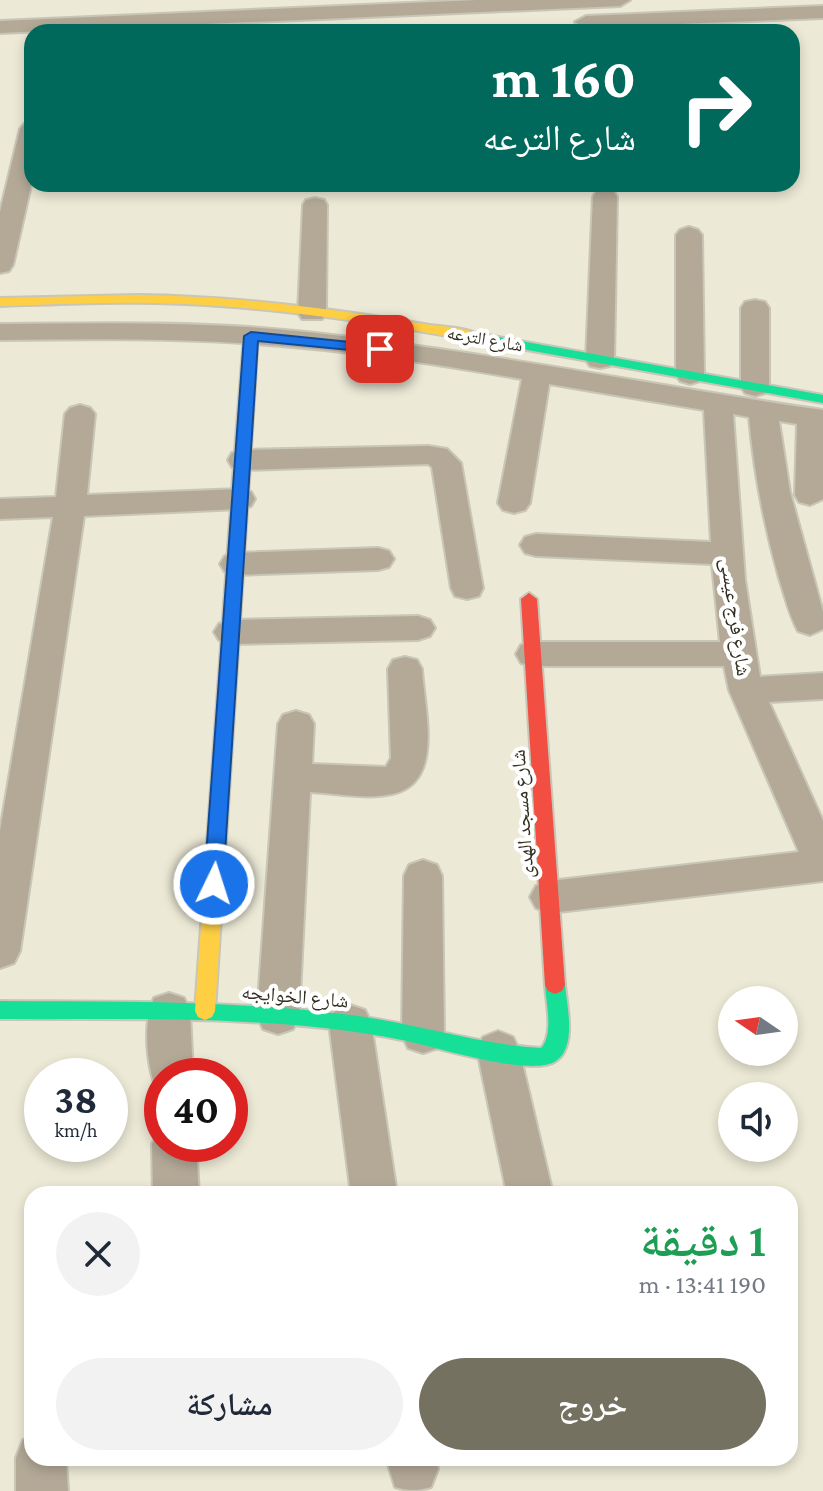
<!DOCTYPE html>
<html lang="ar">
<meta charset="utf-8">
<style>
body{margin:0;font-family:"Crimson Pro","Noto Naskh Arabic",serif;background:#f2f2f3;color:#1f2937;direction:rtl;height:100vh;display:flex;flex-direction:column;font-size:30px;white-space:nowrap}
*{box-sizing:border-box;margin:0}
p{font-size:26px;color:#747a83}
.icon{flex:none;width:44px;height:44px;fill:none;stroke:currentColor;stroke-width:2;stroke-linecap:round;stroke-linejoin:round}
.map{position:relative;flex:1;overflow:hidden;direction:ltr}
.drawer{position:absolute;left:24px;top:1186px;width:774px;height:280px;display:flex;flex-direction:column;background:#fff;border-radius:24px;box-shadow:0 4px 12px #0003;direction:rtl}
.drawer>*{flex:none}
.top-card{position:absolute;left:24px;top:24px;width:776px;height:168px;border-radius:24px;box-shadow:0 4px 12px #0003;direction:rtl;background:#00695c;color:#fff;overflow:hidden}
.needle{width:52px;rotate:283deg}
.tools{position:absolute;left:718px;top:986px;display:grid;gap:16px}
.tools a{display:grid;place-items:center;width:80px;height:80px;border-radius:50%;background:#fff;box-shadow:0 4px 12px #0003;font-size:40px}
.speed{position:absolute;left:24px;top:1058px;display:flex;gap:16px;font-size:40px;font-weight:700;text-align:center}
.speed>*{display:grid;place-content:center;width:104px;height:104px;border-radius:50%;background:#fff;box-shadow:0 4px 12px #0003;line-height:1}
.speed small{font-size:20px;font-weight:400}
.speed .limit{border:12px solid #d22;background:#fff;color:#111}
.pin{position:absolute;display:grid;place-items:center;width:68px;height:68px;color:#fff;margin:-34px;border-radius:16px;box-shadow:0 4px 12px #0006}
.me{position:absolute;width:88px;margin:-44px;rotate:4deg;stroke-linejoin:round;filter:drop-shadow(0 0 6px #0008)}
.turn{display:flex;align-items:center;gap:28px;height:168px;padding:0 32px;font-size:36px}
.turn .icon{width:104px;height:104px;stroke-width:2.5}
.turn b{display:block;font-size:56px;line-height:68px}
.round{display:grid;place-items:center;flex:none;width:84px;height:84px;border-radius:42px;background:#f2f2f3}
.summary{display:flex;align-items:center;justify-content:space-between;height:136px;padding:0 32px}
h1{font-size:48px;font-weight:600;line-height:60px;color:#1e9e55}
.button{display:flex;gap:16px;margin-top:auto;padding:16px 32px}
.button a{flex:1;height:92px;border-radius:48px;background:#747161;color:#fff;font-size:32px;font-weight:600;line-height:92px;text-align:center}
.button a+a{background:#f2f2f3;color:#1f2937}
.map>svg:first-child{display:block}
.lines{fill:none;stroke-linecap:round;stroke-linejoin:round}
.street-casing{stroke:#c9c6b7;stroke-width:4}
.fast-casing{stroke:#c9c6b7;stroke-width:4}
.slow-casing{stroke:#c9c6b7;stroke-width:4}
.jam-casing{stroke:#c9c6b7;stroke-width:4}
.street{fill:#b4a997;fill-rule:evenodd}
.fast{fill:#16e098;fill-rule:evenodd}
.slow{fill:#ffcf43;fill-rule:evenodd}
.jam{fill:#f24e42;fill-rule:evenodd}
.route{fill:#1a73e8;stroke:#114b97;stroke-width:2}
.labels{text-anchor:middle;stroke-width:8;stroke-linejoin:round;paint-order:stroke}
.far-street-label{font-size:18px;fill:#333022;stroke:#fff}
.street-label{font-size:20px;fill:#333022;stroke:#fff}
</style>
<div class="map">
<svg width="823" height="1491" viewBox="0 0 823 1491">
<rect width="100%" height="100%" fill="#ece9d6"/>
<g class="lines">
<defs>
<g id="street">
<polygon points="477,0 630,0 620,6 0,33 0,21"/>
<polygon points="823,6 823,18 586,28 575,22 586,16"/>
<polygon points="32,122 32,181 13,265 9,271 0,273 0,212 20,129 24,124"/>
<polygon points="605,190 614,192 617,197 614,360 610,366 600,368 590,366 586,360 593,197 596,192"/>
<polygon points="315,198 324,200 327,205 326,313 322,319 302,319 298,313 303,205 306,200"/>
<polygon points="689,227 698,230 702,235 704,375 700,381 690,384 680,381 676,375 676,235 680,230"/>
<polygon points="755,300 765,302 769,308 769,387 765,393 755,396 745,393 741,387 741,308 745,302"/>
<path d="M0 324C99 323 198 321 296 331 473 349 648 385 823 410V499L810 505 799 502 795 495 797 424 779 421 790 492 823 612V629L810 635 798 631C789 615 785 596 779 578 764 525 754 472 749 417L733 414 745 580 760 677 823 673V699L769 702 823 821V881L550 913 536 908 530 897 536 886 550 881 799 852 729 690 724 666H533L521 663 516 654 521 645 533 642H720L712 564 536 556 525 553 520 545 525 537 536 534 711 542 704 410 549 384 530 503 525 510 514 513 503 510 498 503 522 379C434 364 345 350 256 344 171 338 85 339 0 340Z"/>
<polygon points="80,405 90,408 95,414 87,495 240,489 251,492 255,499 251,506 240,509 84,516 20,951 14,963 0,968 0,831 53,517 0,519 0,499 56,497 65,414 70,408"/>
<polygon points="428,446 447,449 461,463 483,588 479,596 467,599 455,596 451,588 432,467 428,464 243,470 232,467 228,460 232,453 243,450"/>
<polygon points="378,548 389,551 394,559 389,567 378,570 236,575 225,572 220,564 225,556 236,553"/>
<polygon points="418,616 430,620 435,628 430,636 418,640 231,644 219,640 214,632 219,624 231,620"/>
<path d="M405 657 417 660 422 669C424 710 445 783 392 794 367 800 335 793 310 792L299 1016 293 1029 278 1034 263 1029 257 1016 278 724 283 715 296 711 309 715 314 724 312 764 386 767 391 758 388 669 393 660Z"/>
<polygon points="423,860 437,865 442,876 444,1035 438,1048 423,1053 408,1048 402,1035 404,876 409,865"/>
<path d="M169 993 184 998 190 1011 193 1076H162V1091L157 1090C146 1066 143 1022 154 998Z"/>
<polygon points="350,1005 365,1010 371,1023 397,1194 351,1194 329,1023 335,1010"/>
<polygon points="498,1031 513,1037 519,1050 553,1194 507,1194 477,1050 483,1037"/>
<polygon points="162,1128 162,1144 196,1144 199,1194 153,1194 152,1144"/>
<polygon points="32,1436 32,1458 66,1458 68,1491 16,1491 16,1458 23,1440"/>
<path d="M386 1458H436L438 1469 431 1487C418 1491 408 1491 395 1487Z"/>
</g>
<g id="fast">
<polygon points="251,332 258,336 250,464 242,469 234,464 244,336"/>
<polygon points="476,333 823,395 823,403 471,340 469,337"/>
<path d="M555 976 562 979 565 985C567 1006 577 1047 556 1061 531 1078 433 1046 402 1040 271 1014 133 1020 0 1019V1001C114 1002 229 1000 342 1014 409 1021 474 1044 541 1048 554 1034 546 1003 545 985L548 979Z"/>
</g>
<g id="slow">
<path d="M138 295C234 296 329 308 424 324 441 327 470 327 483 337L476 341C379 324 282 308 184 304 123 301 61 304 0 306V298Z"/>
<polygon points="242,459 250,464 215,1011 212,1017 205,1020 198,1017 195,1011 234,464"/>
</g>
<polygon id="jam" points="529,593 537,599 565,985 562,991 555,994 548,991 545,985 521,599"/>
</defs>
<use href="#street" class="street-casing"/>
<use href="#fast" class="fast-casing"/>
<use href="#slow" class="slow-casing"/>
<use href="#jam" class="jam-casing"/>
<use href="#street" class="street"/>
<use href="#fast" class="fast"/>
<use href="#slow" class="slow"/>
<use href="#jam" class="jam"/>
</g>
<polygon class="route" points="251,332 380,345 387,349 380,353 258,341 223,884 221,890 207,890 204,884 244,336"/>
<g class="labels">
<g class="far-street-label">
<text transform="translate(485 339) rotate(10)" y="6">شارع الترعه</text>
</g>
<g class="street-label">
<text transform="translate(736 617) rotate(82)" y="7">شارع فرج عيسى</text>
<text transform="translate(522 814) rotate(-94)" y="7">شارع مسجد الهدى</text>
<text transform="translate(295 996) rotate(5)" y="7">شارع الخوايجه</text>
</g>
</g>
</svg>
<div class="tools">
<a><svg class="needle" viewBox="-14 -14 28 28"><path d="M0-13l5 13h-10z" fill="#e53935"/><path d="M0 13l5-13h-10z" fill="#747a83"/></svg></a>
<a><svg class="icon" aria-label="sound" viewBox="0 0 24 24"><path d="M4 9h4l5-4v14l-5-4H4zM17 9q2 3 0 6"/></svg></a>
</div>
<div class="speed"><div>38<small>km/h</small></div><div class="limit">40</div></div>
<div class="pin" style="left:380px;top:349px;background:#d93025"><svg class="icon" aria-label="arrive" viewBox="0 0 24 24"><path d="M6 21V4h12l-3 4 3 4H6"/></svg></div>
<svg class="me" style="left:214px;top:884px" viewBox="-20 -20 40 40"><circle r="17" fill="#1a73e8" stroke="#fff" stroke-width="3"/><path d="M0-11L8 9 0 5-8 9z" fill="#fff"/></svg>
<div class="top-card">
<div class="turn"><svg class="icon" aria-label="right" viewBox="0 0 24 24"><path d="M7 20v-9h11M14 6l5 5-5 5"/></svg><div><b>160 m</b>شارع الترعه</div></div>
</div>
<section class="drawer">
<div class="summary"><div><h1>1 دقيقة</h1><p>190 m · 13:41</p></div><a class="round"><svg class="icon" aria-label="close" viewBox="0 0 24 24"><path d="M6 6l12 12M18 6L6 18"/></svg></a></div>
<div class="button"><a>خروج</a><a>مشاركة</a></div>
</section>
</div>
